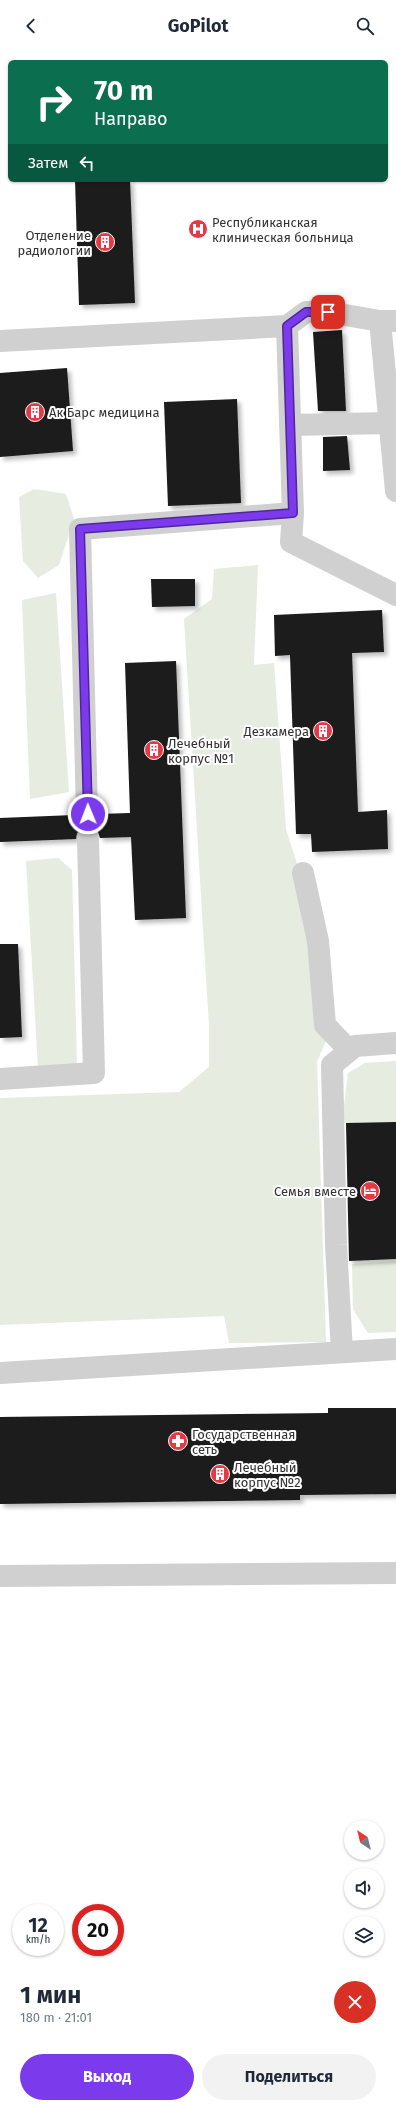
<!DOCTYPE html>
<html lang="ru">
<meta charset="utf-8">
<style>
body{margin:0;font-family:"Fira Sans",sans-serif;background:#f2f2f3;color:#1f2937;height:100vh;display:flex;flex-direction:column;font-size:15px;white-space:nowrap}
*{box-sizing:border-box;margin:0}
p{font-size:13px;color:#747a83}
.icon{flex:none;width:22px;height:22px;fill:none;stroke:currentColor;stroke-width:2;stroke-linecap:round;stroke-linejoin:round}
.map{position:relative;height:1916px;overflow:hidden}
.drawer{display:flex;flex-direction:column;background:#fff;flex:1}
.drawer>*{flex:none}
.guide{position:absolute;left:8px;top:8px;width:380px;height:122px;border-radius:6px;box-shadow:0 1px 3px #0004;background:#0b6e4f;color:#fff;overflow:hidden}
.needle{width:26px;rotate:325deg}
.controls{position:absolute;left:344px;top:1768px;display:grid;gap:8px}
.controls a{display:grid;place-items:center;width:40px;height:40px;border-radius:50%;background:#fff;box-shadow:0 1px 3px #0004;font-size:20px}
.speed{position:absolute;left:12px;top:1852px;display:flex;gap:8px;font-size:20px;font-weight:700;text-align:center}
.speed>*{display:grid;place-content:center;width:52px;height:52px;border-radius:50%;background:#fff;box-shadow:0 1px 3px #0004;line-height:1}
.speed small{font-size:10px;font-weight:400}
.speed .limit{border:6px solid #d22;background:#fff;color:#111}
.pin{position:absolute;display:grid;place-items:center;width:34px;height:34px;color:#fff;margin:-17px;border-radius:8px;box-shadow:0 2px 6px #0006}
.me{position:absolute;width:44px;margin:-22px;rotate:359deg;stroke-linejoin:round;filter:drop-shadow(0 0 3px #0008)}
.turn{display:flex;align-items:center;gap:14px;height:84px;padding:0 20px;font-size:18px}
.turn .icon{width:52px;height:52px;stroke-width:2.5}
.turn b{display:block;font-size:28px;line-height:34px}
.then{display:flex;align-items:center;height:38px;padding:0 20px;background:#0003;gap:8px;font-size:15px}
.round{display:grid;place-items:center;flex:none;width:42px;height:42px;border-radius:21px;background:#f2f2f3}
.head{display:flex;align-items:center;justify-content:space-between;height:68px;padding:0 20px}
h1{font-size:24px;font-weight:700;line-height:30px}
.cta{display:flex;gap:8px;margin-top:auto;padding:8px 20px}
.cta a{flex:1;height:46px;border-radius:24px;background:#7c3aed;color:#fff;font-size:16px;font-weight:700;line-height:46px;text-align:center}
.cta a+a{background:#f2f2f3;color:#1f2937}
header{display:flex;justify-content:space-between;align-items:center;height:52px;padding:0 20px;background:#fff;font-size:18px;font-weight:700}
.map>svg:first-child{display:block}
.green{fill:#e6ecdf}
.building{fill:#1a1a1a;filter:url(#shadow)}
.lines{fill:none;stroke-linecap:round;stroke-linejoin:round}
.minor{stroke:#d0d0d0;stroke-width:22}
.route-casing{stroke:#51269a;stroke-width:10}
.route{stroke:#7c3aed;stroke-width:7}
.labels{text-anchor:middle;stroke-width:4;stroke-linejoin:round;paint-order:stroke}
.poi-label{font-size:13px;fill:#333;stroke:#fff;text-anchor:start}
</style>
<header><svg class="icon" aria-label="back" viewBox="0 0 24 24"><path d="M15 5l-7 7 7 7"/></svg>GoPilot<svg class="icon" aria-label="search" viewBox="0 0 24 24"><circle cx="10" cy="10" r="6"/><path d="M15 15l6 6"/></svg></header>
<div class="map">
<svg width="396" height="1916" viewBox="0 0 396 1916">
<defs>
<filter id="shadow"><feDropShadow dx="3.5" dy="3.5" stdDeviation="2" flood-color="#0004"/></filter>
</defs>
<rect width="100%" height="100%" fill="#fff"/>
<g class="green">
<polygon points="34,437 66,442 74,467 59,513 38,526 23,509 19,445"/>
<polygon points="258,513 254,613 274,611 286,777 325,901 329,982 317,1010 326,1290 229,1291 224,1264 0,1273 0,1046 179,1040 209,1015 209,974 184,567 212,547 214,517"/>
<polygon points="56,541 69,740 30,747 22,548"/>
<polygon points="58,806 72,818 77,1013 38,1016 26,809"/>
<polygon points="396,1009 396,1070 342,1071 348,1021 365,1011"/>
<polygon points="396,1209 396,1280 368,1281 353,1257 352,1212"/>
</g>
<g class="building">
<polygon points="75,128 130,128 135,251 79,253"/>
<polygon points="342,278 346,359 318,359 313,280"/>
<polygon points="67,316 73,399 0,405 0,321"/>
<polygon points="237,347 241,451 168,454 164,350"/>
<polygon points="347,384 350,418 323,419 323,385"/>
<polygon points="151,527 195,527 195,554 152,555"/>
<polygon points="382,558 384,600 352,601 358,760 387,758 388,797 312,800 311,782 296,782 290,603 275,604 274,563"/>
<polygon points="176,609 186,866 135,868 131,785 100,786 98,780 90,775 98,769 99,762 130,761 125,611"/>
<polygon points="74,763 77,770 85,775 77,781 76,787 0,790 0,766"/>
<polygon points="0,892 18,892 22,985 0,986"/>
<polygon points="396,1070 396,1207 349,1209 346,1071"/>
<polygon points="328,1356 396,1356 396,1442 300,1443 300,1448 0,1452 0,1365 328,1361"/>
</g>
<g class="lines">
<g class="minor">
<polyline points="380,269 396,439"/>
<polyline points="287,274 293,461"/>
<polyline points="0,289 287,274 306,260 328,260 380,269 396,269"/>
<polyline points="290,373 390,371"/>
<polyline points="87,763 80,477 293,461 291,490 396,543"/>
<polyline points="303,821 318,889 325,973 349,998"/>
<polyline points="0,1027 94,1021 88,787"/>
<polyline points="342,1300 336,1193 332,1013 355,994 396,991"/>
<polyline points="0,1321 396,1297"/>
<polyline points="0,1524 396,1521"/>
</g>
</g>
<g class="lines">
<defs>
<polyline id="route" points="88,762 80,477 293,461 287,274 306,260 328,260"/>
</defs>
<use href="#route" class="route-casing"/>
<use href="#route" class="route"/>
</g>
<defs>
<symbol id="hospital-disc" viewBox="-11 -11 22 22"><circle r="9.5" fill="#e63946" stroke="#fff"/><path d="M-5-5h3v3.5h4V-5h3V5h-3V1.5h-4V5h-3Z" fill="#fff"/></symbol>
<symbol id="building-disc" viewBox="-11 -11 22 22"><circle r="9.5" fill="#e63946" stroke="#fff"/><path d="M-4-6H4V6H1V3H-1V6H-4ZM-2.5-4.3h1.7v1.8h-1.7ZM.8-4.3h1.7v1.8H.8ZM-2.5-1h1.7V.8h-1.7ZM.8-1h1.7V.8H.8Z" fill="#fff"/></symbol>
<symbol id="hotel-disc" viewBox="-11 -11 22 22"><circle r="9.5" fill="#e63946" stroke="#fff"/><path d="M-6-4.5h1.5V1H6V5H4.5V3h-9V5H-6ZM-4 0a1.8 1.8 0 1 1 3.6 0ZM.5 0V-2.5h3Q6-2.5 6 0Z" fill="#fff"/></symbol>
<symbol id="pharmacy-disc" viewBox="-11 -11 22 22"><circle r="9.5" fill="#e63946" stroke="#fff"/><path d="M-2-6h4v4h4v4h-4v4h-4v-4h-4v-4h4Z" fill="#fff"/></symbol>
</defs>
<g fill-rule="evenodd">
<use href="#hospital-disc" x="187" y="166" width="22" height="22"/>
<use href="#building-disc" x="94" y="179" width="22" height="22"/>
<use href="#building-disc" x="24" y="349" width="22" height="22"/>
<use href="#building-disc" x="312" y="668" width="22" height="22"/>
<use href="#building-disc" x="143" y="687" width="22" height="22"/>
<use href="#hotel-disc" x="359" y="1128" width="22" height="22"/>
<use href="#pharmacy-disc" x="167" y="1378" width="22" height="22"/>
<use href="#building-disc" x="209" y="1411" width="22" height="22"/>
</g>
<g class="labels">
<g class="poi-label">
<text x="212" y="175">Республиканская<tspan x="212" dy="15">клиническая больница</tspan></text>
<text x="91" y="188" text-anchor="end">Отделение<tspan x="91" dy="15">радиологии</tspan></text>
<text x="49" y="365">Ак Барс медицина</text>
<text x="309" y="684" text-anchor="end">Дезкамера</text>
<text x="168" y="696">Лечебный<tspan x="168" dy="15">корпус №1</tspan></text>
<text x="356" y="1144" text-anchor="end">Семья вместе</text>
<text x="192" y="1387">Государственная<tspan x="192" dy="15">сеть</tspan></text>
<text x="234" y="1420">Лечебный<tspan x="234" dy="15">корпус №2</tspan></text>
</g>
</g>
</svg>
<div class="controls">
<a><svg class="needle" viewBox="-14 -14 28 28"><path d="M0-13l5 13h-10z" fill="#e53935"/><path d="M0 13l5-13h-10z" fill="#747a83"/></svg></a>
<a><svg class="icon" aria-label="sound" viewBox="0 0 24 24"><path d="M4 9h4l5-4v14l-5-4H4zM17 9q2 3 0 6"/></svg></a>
<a><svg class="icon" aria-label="layers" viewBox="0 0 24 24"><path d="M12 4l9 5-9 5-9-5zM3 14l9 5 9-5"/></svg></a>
</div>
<div class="speed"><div>12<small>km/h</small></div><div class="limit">20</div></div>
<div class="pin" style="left:328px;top:260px;background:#d93025"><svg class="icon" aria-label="arrive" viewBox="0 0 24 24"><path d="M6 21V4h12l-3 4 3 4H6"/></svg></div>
<svg class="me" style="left:88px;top:762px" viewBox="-20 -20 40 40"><circle r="17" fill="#7c3aed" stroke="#fff" stroke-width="3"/><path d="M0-11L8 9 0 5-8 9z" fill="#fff"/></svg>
<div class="guide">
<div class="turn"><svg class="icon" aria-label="right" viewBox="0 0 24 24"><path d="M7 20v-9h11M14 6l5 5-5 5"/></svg><div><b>70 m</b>Направо</div></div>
<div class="then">Затем<svg class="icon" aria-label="left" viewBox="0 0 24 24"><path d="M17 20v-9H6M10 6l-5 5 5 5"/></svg></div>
</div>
</div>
<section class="drawer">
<div class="head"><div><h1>1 мин</h1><p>180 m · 21:01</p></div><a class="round" style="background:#d93025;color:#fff"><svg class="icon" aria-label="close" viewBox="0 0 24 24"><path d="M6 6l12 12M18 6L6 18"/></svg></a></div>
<div class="cta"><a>Выход</a><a>Поделиться</a></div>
</section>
